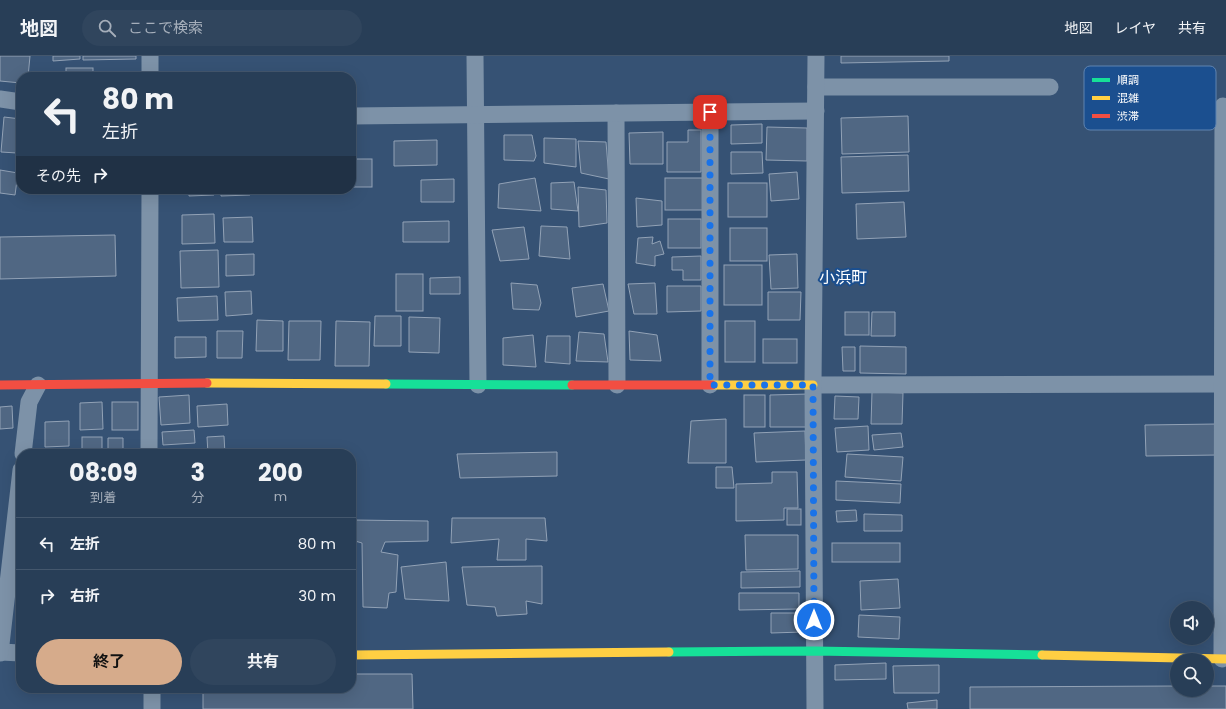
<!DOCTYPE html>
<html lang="ja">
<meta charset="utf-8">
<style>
body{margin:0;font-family:Poppins,"Noto Sans JP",sans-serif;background:#30455d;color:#f1f3f6;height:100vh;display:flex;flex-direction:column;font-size:15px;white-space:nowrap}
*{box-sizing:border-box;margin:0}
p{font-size:13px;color:#a5aeba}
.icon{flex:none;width:22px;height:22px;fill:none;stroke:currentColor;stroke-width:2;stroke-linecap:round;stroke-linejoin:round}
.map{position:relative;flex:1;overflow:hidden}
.panel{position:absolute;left:16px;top:393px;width:340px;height:244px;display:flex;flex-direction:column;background:#283e57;border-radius:16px;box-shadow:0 4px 16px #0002,0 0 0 1px #44576d}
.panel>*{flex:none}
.hud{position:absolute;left:16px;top:16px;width:340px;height:122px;border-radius:16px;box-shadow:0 4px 16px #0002,0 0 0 1px #44576d;background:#283e57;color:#f1f3f6;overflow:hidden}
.fabs{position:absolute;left:1170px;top:545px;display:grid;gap:8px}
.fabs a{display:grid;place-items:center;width:44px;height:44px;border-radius:50%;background:#283e57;box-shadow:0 4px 16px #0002,0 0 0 1px #44576d;font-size:20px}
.pin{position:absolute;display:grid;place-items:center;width:34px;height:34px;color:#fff;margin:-17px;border-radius:8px;box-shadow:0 2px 6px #0006}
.me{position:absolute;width:44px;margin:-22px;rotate:0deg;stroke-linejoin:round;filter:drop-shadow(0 0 3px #0008)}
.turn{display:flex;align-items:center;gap:14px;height:84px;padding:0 20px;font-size:18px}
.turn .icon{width:52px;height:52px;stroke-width:2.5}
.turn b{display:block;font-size:28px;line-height:34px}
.then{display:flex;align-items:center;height:38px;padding:0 20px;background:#0003;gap:8px;font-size:15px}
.eta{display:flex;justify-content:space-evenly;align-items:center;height:68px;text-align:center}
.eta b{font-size:24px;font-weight:700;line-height:28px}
.button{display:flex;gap:8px;margin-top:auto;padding:8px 20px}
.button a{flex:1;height:46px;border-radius:24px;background:#d6ab8b;color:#111;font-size:16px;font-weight:700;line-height:46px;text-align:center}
.button a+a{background:#30455d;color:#f1f3f6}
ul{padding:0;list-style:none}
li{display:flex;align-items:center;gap:12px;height:52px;padding:0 20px;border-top:1px solid #44576d}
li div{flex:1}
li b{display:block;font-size:15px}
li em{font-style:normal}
header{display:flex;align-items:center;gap:24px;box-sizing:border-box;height:56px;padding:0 20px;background:#283e57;border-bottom:1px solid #44576d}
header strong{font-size:19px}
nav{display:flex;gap:22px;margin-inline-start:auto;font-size:14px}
.search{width:280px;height:36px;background:#30455d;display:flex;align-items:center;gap:10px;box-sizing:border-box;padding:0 14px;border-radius:22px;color:#a5aeba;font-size:15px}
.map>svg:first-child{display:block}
.building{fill:#506783;stroke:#92a2b6}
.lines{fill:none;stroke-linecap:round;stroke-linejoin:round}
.street{stroke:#7d92a8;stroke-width:17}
.fast{stroke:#16e098;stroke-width:9}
.slow{stroke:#ffcf43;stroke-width:9}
.jam{stroke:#f24e42;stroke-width:9}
.route{stroke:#1a73e8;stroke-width:7;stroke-dasharray:0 12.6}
.labels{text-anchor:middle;stroke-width:4;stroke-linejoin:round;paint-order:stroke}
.quarter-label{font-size:16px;fill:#fff;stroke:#1b4f8f}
.key{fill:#1b4f8f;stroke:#5f84b1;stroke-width:1}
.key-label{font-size:11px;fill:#fff}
</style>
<header>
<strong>地図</strong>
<div class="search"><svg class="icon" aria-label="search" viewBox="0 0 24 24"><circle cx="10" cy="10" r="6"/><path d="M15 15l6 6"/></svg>ここで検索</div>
<nav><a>地図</a><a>レイヤ</a><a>共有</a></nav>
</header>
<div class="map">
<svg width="1226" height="653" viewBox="0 0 1226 653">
<rect width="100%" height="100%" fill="#365274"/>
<g class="building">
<polygon points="0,0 30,0 28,21 21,21 21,27 0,25"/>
<polygon points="53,0 80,0 80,3 53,5"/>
<polygon points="83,0 136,0 136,3 83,4"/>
<polygon points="841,0 949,0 949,5 841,7"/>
<rect x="66" y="12" width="27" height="9"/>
<polygon points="908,60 909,96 842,98 841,62"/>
<polygon points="4,61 21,63 17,97 1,96"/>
<polygon points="762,68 762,87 731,88 731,69"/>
<polygon points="767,71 807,72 807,105 766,104"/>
<polygon points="688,74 701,74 701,116 667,116 667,86 688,86"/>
<polygon points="663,76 663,108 630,108 629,77"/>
<polygon points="504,79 532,79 536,100 534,105 504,104"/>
<polygon points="544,82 576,83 576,111 544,107"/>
<polygon points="437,84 437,109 394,110 394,85"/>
<polygon points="578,85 606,86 609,123 581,117"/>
<polygon points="731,96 762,96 763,117 731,118"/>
<polygon points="908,99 909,135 842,137 841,101"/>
<rect x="351" y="103" width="21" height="28"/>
<polygon points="0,114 18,117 15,139 0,137"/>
<polygon points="797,116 799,143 771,145 769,118"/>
<polygon points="535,122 541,155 498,152 499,128"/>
<rect x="665" y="122" width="38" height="32"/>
<polygon points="454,123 454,146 421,146 421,124"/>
<polygon points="574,126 578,155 551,153 551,127"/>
<rect x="728" y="127" width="39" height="34"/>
<polygon points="578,131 606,134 607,167 579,171"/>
<polygon points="189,133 214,133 214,139 189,140"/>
<polygon points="221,133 250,133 250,139 221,140"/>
<polygon points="636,142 662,145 662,169 637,171"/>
<polygon points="904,146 906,181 857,183 856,148"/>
<polygon points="214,158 215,187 182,188 182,159"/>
<polygon points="252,161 253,186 224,186 223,162"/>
<rect x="668" y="163" width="33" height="29"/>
<polygon points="449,165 449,186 403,186 403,166"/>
<polygon points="541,170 567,171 570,203 539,200"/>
<polygon points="524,171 529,203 500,205 492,174"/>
<rect x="730" y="172" width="37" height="33"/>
<polygon points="115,179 116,220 0,223 0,181"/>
<polygon points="653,181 652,188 660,185 664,198 655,200 655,210 636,207 638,182"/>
<polygon points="218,194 219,231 181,232 180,195"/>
<polygon points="254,198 254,219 226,220 226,199"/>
<polygon points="797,198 798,232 771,233 769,199"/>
<polygon points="701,200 701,224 683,224 683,214 672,214 672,201"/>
<rect x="724" y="209" width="38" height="40"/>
<rect x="396" y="218" width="27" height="37"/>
<polygon points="460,221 460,238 430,238 430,222"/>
<polygon points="511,227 537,229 541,247 539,254 513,253"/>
<polygon points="655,227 657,258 634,258 628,228"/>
<polygon points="603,228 609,255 576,261 572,232"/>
<polygon points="667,230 701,230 701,255 667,256"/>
<polygon points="251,235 252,258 226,260 225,236"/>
<polygon points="768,236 801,236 800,264 768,264"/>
<polygon points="217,240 218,264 178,265 177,242"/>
<rect x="845" y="256" width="24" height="23"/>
<polygon points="872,256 895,256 895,280 871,280"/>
<polygon points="375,260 401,260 401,290 374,290"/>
<polygon points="409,261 440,262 439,297 409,296"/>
<polygon points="257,264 283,265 283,295 256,295"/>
<polygon points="289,265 321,265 320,304 288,304"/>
<polygon points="336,265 370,266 369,310 335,310"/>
<rect x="725" y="265" width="30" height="41"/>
<polygon points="217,275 243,275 242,302 217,302"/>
<polygon points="629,275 657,279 661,305 630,304"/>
<polygon points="579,276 604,278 608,306 576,305"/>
<polygon points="533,279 536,311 503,309 503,282"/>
<polygon points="547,280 570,280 570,308 545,306"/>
<polygon points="175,281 206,281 206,301 175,302"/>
<rect x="763" y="283" width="34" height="24"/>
<polygon points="860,290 906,291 906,318 860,317"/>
<polygon points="842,291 855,291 855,315 843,315"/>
<polygon points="872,336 903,337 902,368 871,368"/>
<polygon points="809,338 810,371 770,371 770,339"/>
<polygon points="189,339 190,367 161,369 159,341"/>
<rect x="744" y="339" width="21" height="32"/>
<polygon points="835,340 859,341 858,363 834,363"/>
<polygon points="102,346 103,373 80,374 80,347"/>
<rect x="112" y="346" width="26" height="28"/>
<polygon points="227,348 228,369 198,371 197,350"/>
<polygon points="12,350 13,372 0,373 0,351"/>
<polygon points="726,363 726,407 688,407 691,365"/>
<polygon points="69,365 69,390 45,391 45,366"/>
<polygon points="1217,368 1218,399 1146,400 1145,369"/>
<polygon points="868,370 869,394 837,396 835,372"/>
<polygon points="194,374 195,387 163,389 162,376"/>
<polygon points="805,375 806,404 756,406 754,377"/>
<polygon points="901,377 903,391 874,394 872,379"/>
<polygon points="224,380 225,398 208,398 207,381"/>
<rect x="82" y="381" width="20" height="15"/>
<polygon points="108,382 123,382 123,396 108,397"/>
<polygon points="191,393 191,398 161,398 161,395"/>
<polygon points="557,396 557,420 460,422 457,398"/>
<polygon points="847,398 903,401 901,425 845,421"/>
<polygon points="716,411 732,411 734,432 716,432"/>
<polygon points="772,416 797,416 798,452 784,452 784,464 736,465 736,428 772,427"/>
<polygon points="836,425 901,428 900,447 836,444"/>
<rect x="787" y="453" width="14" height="16"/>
<polygon points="856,454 857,465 837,466 836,455"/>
<polygon points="864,458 902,459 902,475 864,475"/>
<polygon points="452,462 545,462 547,485 526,483 526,504 497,504 499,483 451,487"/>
<polygon points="354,464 428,465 428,485 385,486 381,496 398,499 396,536 389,537 387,552 363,551 362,487 355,485"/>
<polygon points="745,479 798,479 798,513 746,514"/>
<rect x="832" y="487" width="68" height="19"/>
<polygon points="446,506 449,545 405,543 401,511"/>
<polygon points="542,510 542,548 526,545 527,558 497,560 495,551 467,549 462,511"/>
<polygon points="800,515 800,531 741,532 741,516"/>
<polygon points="898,523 900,552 861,554 860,525"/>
<polygon points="739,537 799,537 799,553 739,554"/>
<polygon points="771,557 802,557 803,576 771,577"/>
<polygon points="859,559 900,561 899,583 858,581"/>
<polygon points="886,607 886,623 835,624 835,609"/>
<polygon points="939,609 939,637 894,637 893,610"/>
<polygon points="351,618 412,618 413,653 203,653 203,632 351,632"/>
<polygon points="1177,630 1177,634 1207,634 1207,630 1226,630 1226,653 970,653 970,631"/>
<polygon points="937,644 937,653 908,653 907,647"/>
</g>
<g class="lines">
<g class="street">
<polyline points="150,0 150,21"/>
<polyline points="475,0 478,329"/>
<polyline points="816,31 1050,31"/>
<polyline points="0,43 21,46"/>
<polyline points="710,56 710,329"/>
<polyline points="616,57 617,329"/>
<polyline points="351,60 816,55"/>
<polyline points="813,329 1226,328"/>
<polyline points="23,398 29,346 38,329"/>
<polyline points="149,398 150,133"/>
<polyline points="0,596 21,597"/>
<polyline points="0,597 21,414"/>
<polyline points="1222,603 1223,50"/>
<polyline points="152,632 152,653"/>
<polyline points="815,653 813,329 816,0"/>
</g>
<g class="fast">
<polyline points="386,328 572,329"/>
<polyline points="669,596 815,595 1042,599"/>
</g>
<g class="slow">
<polyline points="207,327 386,328"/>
<polyline points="712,329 813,329"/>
<polyline points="351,599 669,596"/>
<polyline points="1042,599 1226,603"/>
</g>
<g class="jam">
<polyline points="0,329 207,327"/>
<polyline points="572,329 712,329"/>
</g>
</g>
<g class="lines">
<polyline class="route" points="710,56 710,329 813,329 814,564"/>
</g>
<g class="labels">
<g class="quarter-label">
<text x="843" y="227">小浜町</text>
</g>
</g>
<rect x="1084" y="10" width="132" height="64" rx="6" class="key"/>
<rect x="1092" y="22" width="18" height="4" fill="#16e098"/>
<rect x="1092" y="40" width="18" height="4" fill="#ffcf43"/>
<rect x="1092" y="58" width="18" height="4" fill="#f24e42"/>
<g class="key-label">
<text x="1117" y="28">順調</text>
<text x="1117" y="46">混雑</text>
<text x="1117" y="64">渋滞</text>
</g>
</svg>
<div class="fabs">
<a><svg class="icon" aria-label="sound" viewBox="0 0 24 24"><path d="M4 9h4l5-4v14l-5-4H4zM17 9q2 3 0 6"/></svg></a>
<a><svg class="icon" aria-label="search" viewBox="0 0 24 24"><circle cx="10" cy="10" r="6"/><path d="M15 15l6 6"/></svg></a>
</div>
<div class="pin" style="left:710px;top:56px;background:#d93025"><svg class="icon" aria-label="arrive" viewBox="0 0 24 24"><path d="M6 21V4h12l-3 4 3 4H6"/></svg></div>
<svg class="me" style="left:814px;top:564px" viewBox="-20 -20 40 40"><circle r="17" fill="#1a73e8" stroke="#fff" stroke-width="3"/><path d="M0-11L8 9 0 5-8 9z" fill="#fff"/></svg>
<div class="hud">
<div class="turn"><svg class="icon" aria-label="left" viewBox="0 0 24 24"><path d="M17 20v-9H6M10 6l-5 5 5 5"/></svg><div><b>80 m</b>左折</div></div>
<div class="then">その先<svg class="icon" aria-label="right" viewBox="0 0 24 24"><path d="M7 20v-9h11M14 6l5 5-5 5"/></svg></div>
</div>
<section class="panel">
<div class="eta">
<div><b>08:09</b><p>到着</p></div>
<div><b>3</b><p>分</p></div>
<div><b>200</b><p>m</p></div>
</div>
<ul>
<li><svg class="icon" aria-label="left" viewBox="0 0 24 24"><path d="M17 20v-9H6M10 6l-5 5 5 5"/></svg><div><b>左折</b></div><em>80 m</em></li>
<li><svg class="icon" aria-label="right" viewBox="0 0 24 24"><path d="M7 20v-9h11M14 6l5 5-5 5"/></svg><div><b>右折</b></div><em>30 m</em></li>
</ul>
<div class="button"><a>終了</a><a>共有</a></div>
</section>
</div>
